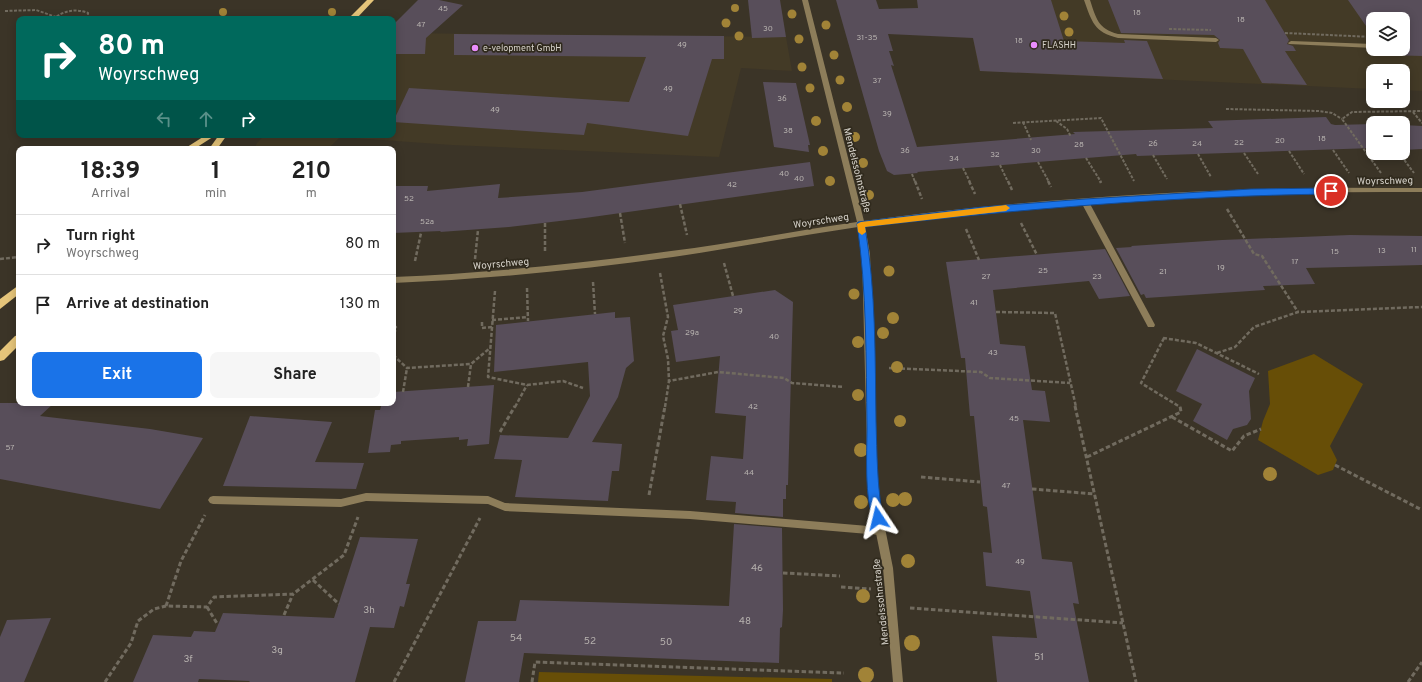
<!DOCTYPE html>
<meta charset="utf-8">
<style>
body{margin:0;font-family:Overpass,sans-serif;background:#f6f6f6;color:#222;height:100vh;display:flex;flex-direction:column;font-size:15px;white-space:nowrap}
*{box-sizing:border-box;margin:0}
p{font-size:13px;color:#767676}
.icon{flex:none;width:22px;height:22px;fill:none;stroke:currentColor;stroke-width:2;stroke-linecap:round;stroke-linejoin:round}
.map{position:relative;flex:1;overflow:hidden}
.panel{position:absolute;left:16px;top:146px;width:380px;height:260px;display:flex;flex-direction:column;background:#fff;border-radius:8px;box-shadow:0 2px 10px #0003}
.panel>*{flex:none}
.top-card{position:absolute;left:16px;top:16px;width:380px;height:122px;border-radius:8px;box-shadow:0 2px 10px #0003;background:#00695c;color:#fff;overflow:hidden}
.tools{position:absolute;left:1366px;top:12px;display:grid;gap:8px}
.tools a{display:grid;place-items:center;width:44px;height:44px;border-radius:8px;background:#fff;box-shadow:0 2px 10px #0003;font-size:20px}
.pin{position:absolute;display:grid;place-items:center;width:34px;height:34px;color:#fff;margin:-17px;border:2px solid #fff;border-radius:50%;box-shadow:0 1px 4px #0007}
.me{position:absolute;width:44px;margin:-22px;rotate:350deg;stroke-linejoin:round;filter:drop-shadow(0 0 3px #0008)}
.turn{display:flex;align-items:center;gap:14px;height:84px;padding:0 16px;font-size:18px}
.turn .icon{width:52px;height:52px;stroke-width:2.5}
.turn b{display:block;font-size:28px;line-height:34px}
.lanes{display:flex;align-items:center;height:38px;padding:0 16px;background:#0003;justify-content:center;gap:20px;direction:ltr}
.lanes .off{opacity:.35}
.eta{display:flex;justify-content:space-evenly;align-items:center;height:68px;text-align:center}
.eta b{font-size:24px;font-weight:700;line-height:28px}
.primary-button{display:flex;gap:8px;margin-top:auto;padding:8px 16px}
.primary-button a{flex:1;height:46px;border-radius:8px;background:#1a73e8;color:#fff;font-size:16px;font-weight:700;line-height:46px;text-align:center}
.primary-button a+a{background:#f6f6f6;color:#222}
ul{padding:0;list-style:none}
li{display:flex;align-items:center;gap:12px;height:60px;padding:0 16px;border-top:1px solid #e0e0e0}
li div{flex:1}
li b{display:block;font-size:15px}
li em{font-style:normal}
.map>svg:first-child{display:block}
.built{fill:#433a26;fill-rule:evenodd}
.green{fill:#674e07}
.building{fill:#584e5a}
.lines{fill:none;stroke-linecap:round;stroke-linejoin:round}
.path-far2{stroke:#716b5f;stroke-width:2;stroke-dasharray:3 1.5;stroke-linecap:butt}
.path-far1{stroke:#716b5f;stroke-width:2.5;stroke-dasharray:4 2;stroke-linecap:butt}
.path{stroke:#716b5f;stroke-width:3;stroke-dasharray:4.5 2.5;stroke-linecap:butt}
.service{fill:#8d7d5a;fill-rule:evenodd}
.minor{fill:#8d7d5a;fill-rule:evenodd}
.primary{fill:#e6c57a;fill-rule:evenodd}
.path-bridge{stroke:#716b5f;stroke-width:2;stroke-dasharray:3 1.5;stroke-linecap:butt}
.tree{fill:#a18337}
.route{fill:#1a73e8;stroke:#114b97}
.slow{fill:#f59e0b}
.poi-dot{fill:#ea8dfd;stroke:#302a1d;stroke-width:1.5}
.labels{text-anchor:middle;stroke-width:3.5;stroke-linejoin:round;paint-order:stroke}
.number-label{font-size:8px;fill:#b6b1ae}
.far-poi-label{font-size:9px;fill:#d6d2ca;stroke:#302a1d;text-anchor:start}
.street-label{font-size:10px;fill:#d6d2ca;stroke:#302a1d}
.near-number-label{font-size:10px;fill:#b6b1ae}
</style>
<div class="map">
<svg width="1422" height="682" viewBox="0 0 1422 682">
<rect width="100%" height="100%" fill="#3b3427"/>
<g class="built">
<path d="M966 0H1422V91L1403 90V71H1373V89L979 71ZM1373 19H1403V49H1373Z"/>
<polygon points="393,33 786,37 792,71 741,68 719,157 452,145 340,137 328,149 254,149 257,143 265,135 393,135"/>
</g>
<g class="green">
<polygon points="1314,354 1363,384 1330,446 1337,460 1333,470 1318,475 1258,440 1263,421 1270,404 1268,371"/>
<polygon points="539,672 832,679 832,682 538,682"/>
</g>
<g class="building">
<polygon points="418,0 439,0 463,5 426,38 425,54 393,54 393,25"/>
<polygon points="748,0 780,0 786,37 752,38"/>
<polygon points="836,0 876,0 879,9 918,8 917,0 1051,0 1064,41 1125,43 1124,40 1147,41 1163,79 980,71 973,38 888,34 893,51 889,51 894,66 891,65 917,147 1075,134 1073,132 1213,128 1208,121 1326,117 1331,124 1335,125 1373,124 1373,148 1137,156 1136,154 917,172 918,173 894,175 887,171 879,151"/>
<polygon points="1108,0 1265,0 1289,40 1287,44 1293,46 1296,51 1285,51 1307,85 1262,83 1243,49 1220,48 1218,43 1220,40 1214,35 1121,33"/>
<polygon points="1348,0 1422,0 1422,56 1386,55 1382,49 1403,49 1403,19 1373,19 1373,36"/>
<polygon points="454,34 724,36 724,59 712,59 688,136 587,123 584,135 393,122 409,88 629,102 646,57 454,55"/>
<polygon points="763,82 796,83 810,145 808,145 809,152 774,147"/>
<polygon points="1403,125 1422,126 1422,149 1403,150"/>
<polygon points="810,162 814,186 585,218 509,227 440,232 441,231 393,233 393,186 428,186 427,191 500,184 498,198 582,192"/>
<polygon points="1350,235 1422,236 1422,265 1306,268 1315,284 1263,286 1265,290 1146,298 1144,294 1141,295 1116,248 1132,247 1131,246 1222,240"/>
<polygon points="1105,249 1130,296 1099,299 1089,281 993,290 1000,344 1025,346 1032,390 1045,391 1050,422 1023,420 1042,559 1072,562 1079,604 1073,603 1089,682 997,682 992,636 1037,638 1030,591 986,586 983,552 992,553 987,507 983,506 974,416 970,416 965,358 961,358 946,262"/>
<polygon points="775,290 793,302 788,485 786,485 786,499 783,499 783,517 735,513 736,502 706,500 711,456 743,459 746,416 715,413 720,356 676,362 671,331 678,330 673,305"/>
<polygon points="615,312 615,318 630,317 634,361 626,368 618,397 592,442 622,444 619,471 612,471 608,501 515,497 522,460 494,459 500,435 568,438 590,396 588,362 494,372 496,325"/>
<polygon points="1197,349 1255,378 1249,391 1251,419 1247,425 1233,429 1227,440 1193,421 1202,404 1176,391"/>
<polygon points="494,385 489,444 467,446 468,439 459,440 459,437 401,441 401,444 391,445 390,452 368,453 375,410 380,410 382,403 393,403 393,392"/>
<polygon points="0,403 54,403 40,416 150,429 203,438 160,509 0,479"/>
<polygon points="250,416 332,422 315,462 364,463 356,489 223,486"/>
<polygon points="734,524 782,528 783,610 782,627 780,628 779,663 524,653 519,682 465,682 478,621 516,621 520,600 729,606"/>
<polygon points="360,537 418,539 406,584 410,584 404,607 400,606 394,628 370,627 355,682 249,682 250,681 199,679 198,682 133,682 153,635 191,637 194,631 215,632 223,613 334,618"/>
<polygon points="51,618 24,682 0,682 0,637 7,620"/>
</g>
<g class="lines">
<g class="path-far2">
<polyline points="5,11 36,10 56,17"/>
<path d="M53 19C63 11 75 8 88 13V19"/>
<polyline points="1226,109 1319,111 1332,113 1342,119"/>
<polyline points="1413,112 1422,123"/>
<polyline points="1056,121 1067,129 1071,137"/>
<polyline points="1023,122 1031,140"/>
<polyline points="1013,123 1101,118 1134,181"/>
<polyline points="1333,150 1349,173"/>
<polyline points="1289,151 1304,174"/>
<polyline points="1244,153 1258,174"/>
<polyline points="1399,153 1414,173"/>
<polyline points="1198,154 1211,177"/>
<polyline points="1153,155 1167,179"/>
<polyline points="1086,158 1101,182"/>
<polyline points="1038,162 1049,182"/>
<polyline points="1000,165 1008,182"/>
<polyline points="963,168 970,182"/>
<polyline points="1381,173 1342,119 1352,112 1422,111"/>
<polyline points="912,174 915,182"/>
</g>
<g class="path-far1">
<polyline points="915,181 922,199"/>
<polyline points="969,181 975,194"/>
<polyline points="1008,181 1012,190"/>
<polyline points="1048,181 1051,187"/>
<polyline points="1100,181 1101,183"/>
<polyline points="680,204 687,235"/>
<polyline points="1227,209 1254,254 1262,256 1298,312"/>
<polyline points="620,213 625,243"/>
<polyline points="545,223 545,253"/>
<polyline points="1021,223 1037,255"/>
<polyline points="966,229 979,260"/>
<polyline points="0,259 19,257"/>
<polyline points="475,259 478,230"/>
<polyline points="415,261 421,233"/>
<polyline points="724,263 733,296"/>
<polyline points="660,273 668,317 663,336 668,359 669,381"/>
<polyline points="593,282 595,314"/>
<polyline points="527,288 528,321"/>
<polyline points="495,291 488,377 527,385 563,381 583,388"/>
<polyline points="996,312 1055,313 1076,407"/>
<polyline points="492,320 528,317"/>
<polyline points="482,322 482,328 492,327"/>
<polyline points="393,327 396,327 393,340"/>
<polyline points="1163,338 1196,343 1259,374"/>
<polyline points="1164,338 1141,383 1180,407"/>
<polyline points="1217,353 1235,347 1254,327 1298,312 1422,307"/>
<polyline points="393,355 407,368 471,364 490,348"/>
<polyline points="889,368 981,372 990,378 1070,383"/>
<polyline points="468,387 471,364"/>
<polyline points="403,392 407,368"/>
<polyline points="515,407 527,385"/>
<polyline points="665,407 669,381 718,372 784,378 792,383 844,387"/>
</g>
<g class="path">
<polyline points="1075,406 1136,682"/>
<polyline points="1172,417 1232,451 1244,436 1261,429"/>
<polyline points="500,432 515,406"/>
<polyline points="1087,457 1181,412 1180,406"/>
<polyline points="1335,465 1422,510"/>
<polyline points="921,477 980,482"/>
<polyline points="1032,489 1095,494"/>
<polyline points="649,495 665,406"/>
<polyline points="783,573 840,576"/>
<polyline points="313,580 339,604"/>
<polyline points="841,587 871,589"/>
<polyline points="166,606 181,561 205,515"/>
<polyline points="207,607 218,625"/>
<polyline points="910,608 1123,623"/>
<polyline points="284,615 293,594"/>
<polyline points="105,682 131,643 138,621 154,609 166,606 207,607 214,597 293,594 344,555 358,517"/>
<polyline points="394,682 480,518"/>
<polyline points="532,682 535,662 844,673"/>
<polyline points="1408,682 1422,662"/>
</g>
<g class="service">
<path d="M1084 0H1090C1096 18 1098 29 1118 34L1216 38 1219 40 1216 42 1118 38C1094 32 1092 22 1084 0Z"/>
<polygon points="1291,41 1373,44 1373,48 1289,44 1288,43"/>
<polygon points="1085,199 1089,202 1154,323 1155,325 1154,327 1148,327 1081,202"/>
<polygon points="366,493 488,496 505,503 690,511 880,527 883,528 885,531 883,534 880,535 690,519 505,511 488,504 366,501 341,507 213,504 210,503 208,500 210,497 213,496 341,499"/>
</g>
<path class="minor" d="M802 0H808L864 221C996 203 1131 193 1265 189 1317 187 1370 188 1422 188V192C1370 192 1317 192 1265 194 1131 198 997 209 865 226L870 254 878 493 893 568 903 682H893L883 568 868 493 862 254 858 227C796 236 735 248 673 257 580 270 487 279 393 283V277C486 273 579 264 671 251 733 243 795 231 857 222Z"/>
<g class="primary">
<polygon points="367,0 374,0 356,19 348,19"/>
<polygon points="206,135 216,135 194,149 184,149"/>
<polygon points="219,135 227,135 217,149 209,149"/>
<polygon points="19,285 19,294 0,309 0,299"/>
<polygon points="19,335 19,345 4,360 0,361 0,351 15,336"/>
</g>
<g class="path-bridge">
<polyline points="1169,29 1211,30"/>
<polyline points="1285,33 1373,37"/>
</g>
</g>
<g class="tree">
<circle cx="735" cy="8" r="4"/>
<circle cx="223" cy="12" r="4"/>
<circle cx="332" cy="12" r="4"/>
<circle cx="792" cy="14" r="4.5"/>
<circle cx="1064" cy="16" r="4.5"/>
<circle cx="726" cy="23" r="4.5"/>
<circle cx="826" cy="25" r="4.5"/>
<circle cx="1069" cy="32" r="4.5"/>
<circle cx="739" cy="36" r="4.5"/>
<circle cx="799" cy="39" r="4.5"/>
<circle cx="834" cy="55" r="4.5"/>
<circle cx="802" cy="67" r="4.5"/>
<circle cx="840" cy="80" r="4.5"/>
<circle cx="810" cy="88" r="4.5"/>
<circle cx="847" cy="107" r="5"/>
<circle cx="816" cy="121" r="5"/>
<circle cx="855" cy="137" r="5"/>
<circle cx="823" cy="151" r="5"/>
<circle cx="863" cy="163" r="5"/>
<circle cx="830" cy="181" r="5"/>
<circle cx="869" cy="195" r="5"/>
<circle cx="889" cy="271" r="5.5"/>
<circle cx="854" cy="294" r="5.5"/>
<circle cx="893" cy="318" r="6"/>
<circle cx="883" cy="333" r="6"/>
<circle cx="858" cy="342" r="6"/>
<circle cx="897" cy="367" r="6"/>
<circle cx="858" cy="395" r="6"/>
<circle cx="900" cy="421" r="6"/>
<circle cx="861" cy="450" r="7"/>
<circle cx="1270" cy="474" r="7"/>
<circle cx="905" cy="499" r="7"/>
<circle cx="893" cy="500" r="7"/>
<circle cx="861" cy="502" r="7"/>
<circle cx="908" cy="561" r="7"/>
<circle cx="863" cy="596" r="7"/>
<circle cx="912" cy="643" r="8"/>
<circle cx="866" cy="675" r="8"/>
</g>
<path class="route" d="M1331 188 1335 191 1331 194C1175 196 1020 209 865 227 876 291 875 357 876 421 877 454 877 486 883 518L881 522 878 523 874 522C864 498 867 454 867 428 866 361 867 291 857 224L858 222 982 207 1085 199 1251 189Z"/>
<polygon class="slow" points="1006,205 1010,208 1006,211 865,227 866,232 862,235 858,232 857,224 861,222"/>
<g class="poi-dot">
<circle cx="1034" cy="45" r="4"/>
<circle cx="475" cy="48" r="4"/>
</g>
<g class="labels">
<g class="number-label">
<text x="443" y="11">45</text>
<text x="1137" y="15">18</text>
<text x="1241" y="22">18</text>
<text x="421" y="27">47</text>
<text x="768" y="31">30</text>
<text x="867" y="40">31-35</text>
<text x="1019" y="43">18</text>
<text x="682" y="47">49</text>
<text x="877" y="83">37</text>
<text x="668" y="91">49</text>
<text x="782" y="101">36</text>
<text x="495" y="112">49</text>
<text x="887" y="116">39</text>
<text x="788" y="133">38</text>
<text x="1322" y="141">18</text>
<text x="1280" y="143">20</text>
<text x="1239" y="145">22</text>
<text x="1153" y="146">26</text>
<text x="1197" y="146">24</text>
<text x="1079" y="147">28</text>
<text x="905" y="153">36</text>
<text x="1036" y="153">30</text>
<text x="995" y="157">32</text>
<text x="954" y="161">34</text>
<text x="784" y="176">40</text>
<text x="799" y="181">40</text>
<text x="732" y="187">42</text>
<text x="409" y="201">52</text>
<text x="427" y="224">52a</text>
<text x="1414" y="252">11</text>
<text x="1382" y="253">13</text>
<text x="1335" y="254">15</text>
<text x="1295" y="264">17</text>
<text x="1221" y="270">19</text>
<text x="1043" y="273">25</text>
<text x="1163" y="274">21</text>
<text x="986" y="279">27</text>
<text x="1097" y="279">23</text>
<text x="974" y="305">41</text>
<text x="738" y="313">29</text>
<text x="692" y="335">29a</text>
<text x="774" y="339">40</text>
<text x="993" y="355">43</text>
<text x="753" y="409">42</text>
<text x="1014" y="421">45</text>
<text x="10" y="450">57</text>
<text x="749" y="475">44</text>
<text x="1006" y="488">47</text>
<text x="1020" y="564">49</text>
</g>
<g class="far-poi-label">
<text x="1042" y="48">FLASHH</text>
<text x="483" y="51">e-velopment GmbH</text>
</g>
<g class="street-label">
<text transform="translate(858 170) rotate(76)" y="4">Mendelssohnstraße</text>
<text transform="translate(1385 180) rotate(-1)" y="4">Woyrschweg</text>
<text transform="translate(821 220) rotate(-9)" y="4">Woyrschweg</text>
<text transform="translate(501 263) rotate(-5)" y="4">Woyrschweg</text>
<text transform="translate(880 602) rotate(-96)" y="4">Mendelssohnstraße</text>
</g>
<g class="near-number-label">
<text x="757" y="571">46</text>
<text x="369" y="613">3h</text>
<text x="745" y="624">48</text>
<text x="516" y="641">54</text>
<text x="590" y="644">52</text>
<text x="666" y="645">50</text>
<text x="277" y="653">3g</text>
<text x="1039" y="660">51</text>
<text x="188" y="662">3f</text>
</g>
</g>
</svg>
<div class="tools">
<a><svg class="icon" aria-label="layers" viewBox="0 0 24 24"><path d="M12 4l9 5-9 5-9-5zM3 14l9 5 9-5"/></svg></a>
<a>+</a>
<a>−</a>
</div>
<div class="pin" style="left:1331px;top:191px;background:#d93025"><svg class="icon" aria-label="arrive" viewBox="0 0 24 24"><path d="M6 21V4h12l-3 4 3 4H6"/></svg></div>
<svg class="me" style="left:878px;top:518px" viewBox="-20 -20 40 40"><path d="M0-17L14 15 0 8-14 15z" fill="#1a73e8" stroke="#fff" stroke-width="4"/></svg>
<div class="top-card">
<div class="turn"><svg class="icon" aria-label="right" viewBox="0 0 24 24"><path d="M7 20v-9h11M14 6l5 5-5 5"/></svg><div><b>80 m</b>Woyrschweg</div></div>
<div class="lanes"><svg class="icon off" aria-label="left" viewBox="0 0 24 24"><path d="M17 20v-9H6M10 6l-5 5 5 5"/></svg><svg class="icon off" aria-label="ahead" viewBox="0 0 24 24"><path d="M12 20V5M6 11l6-6 6 6"/></svg><svg class="icon" aria-label="right" viewBox="0 0 24 24"><path d="M7 20v-9h11M14 6l5 5-5 5"/></svg></div>
</div>
<section class="panel">
<div class="eta">
<div><b>18:39</b><p>Arrival</p></div>
<div><b>1</b><p>min</p></div>
<div><b>210</b><p>m</p></div>
</div>
<ul>
<li><svg class="icon" aria-label="right" viewBox="0 0 24 24"><path d="M7 20v-9h11M14 6l5 5-5 5"/></svg><div><b>Turn right</b><p>Woyrschweg</p></div><em>80 m</em></li>
<li><svg class="icon" aria-label="arrive" viewBox="0 0 24 24"><path d="M6 21V4h12l-3 4 3 4H6"/></svg><div><b>Arrive at destination</b></div><em>130 m</em></li>
</ul>
<div class="primary-button"><a>Exit</a><a>Share</a></div>
</section>
</div>
